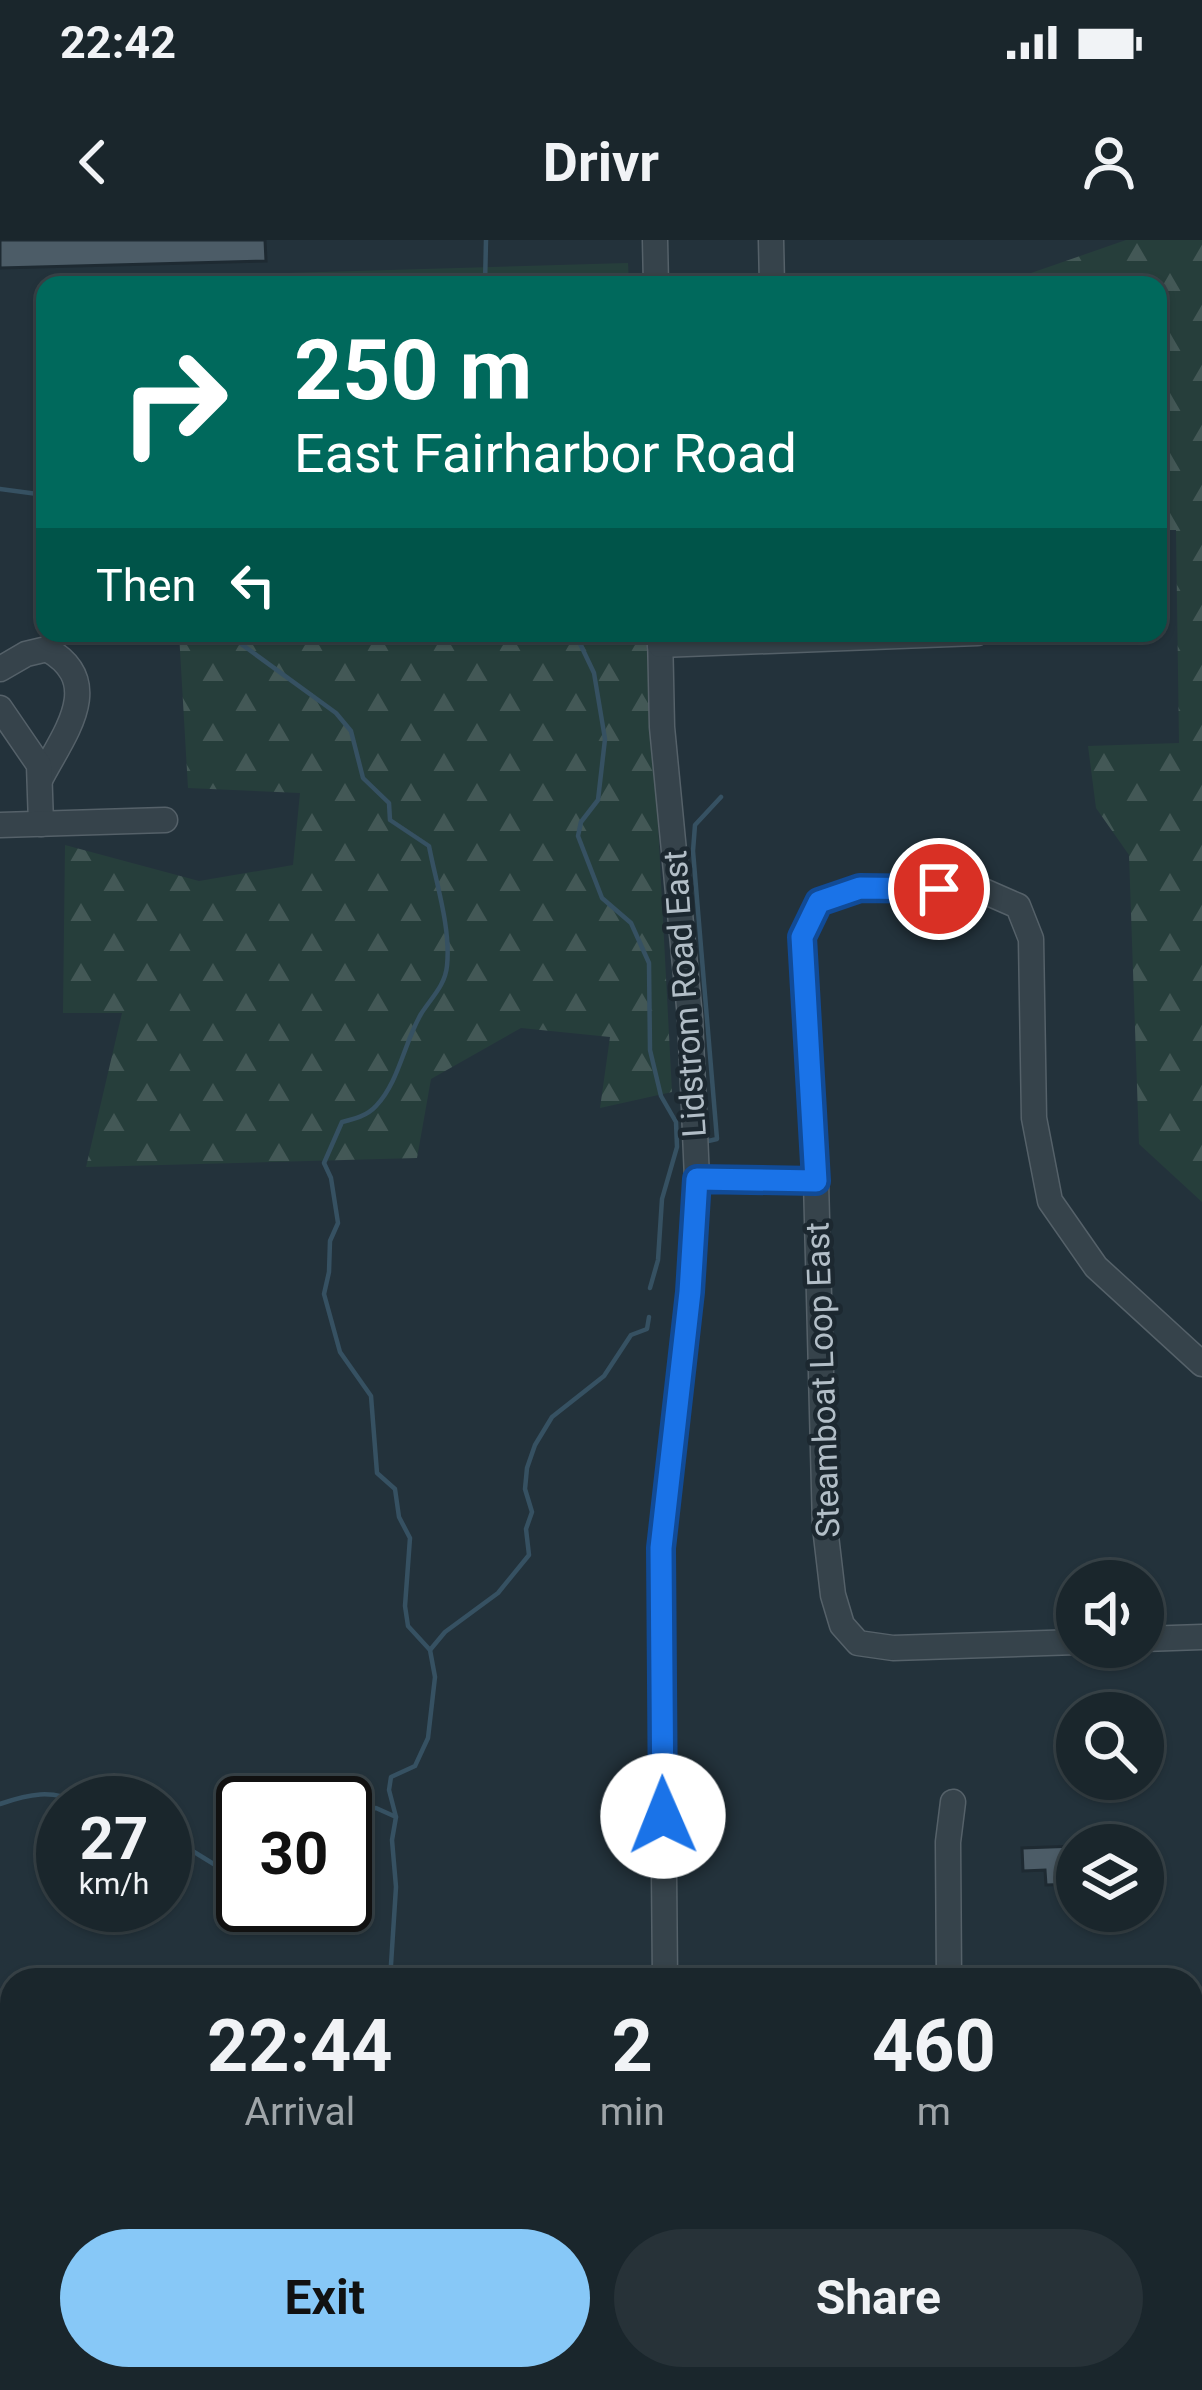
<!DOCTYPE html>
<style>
body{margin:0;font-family:Roboto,sans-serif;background:#273238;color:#f1f3f6;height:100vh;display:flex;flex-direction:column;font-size:45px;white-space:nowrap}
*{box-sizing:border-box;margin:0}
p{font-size:39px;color:#9fa5a9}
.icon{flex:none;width:66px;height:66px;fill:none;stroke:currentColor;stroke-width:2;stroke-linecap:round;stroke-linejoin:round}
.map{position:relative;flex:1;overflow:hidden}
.panel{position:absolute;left:0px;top:1728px;width:1203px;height:423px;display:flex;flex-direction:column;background:#1a262c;border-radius:36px 36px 0 0;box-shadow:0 3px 9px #0004,0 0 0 3px #384348}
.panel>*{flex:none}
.banner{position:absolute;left:36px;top:36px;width:1131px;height:366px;border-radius:24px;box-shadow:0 3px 9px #0004,0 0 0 3px #384348;background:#00695c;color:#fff;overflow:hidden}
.controls{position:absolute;left:1056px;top:1320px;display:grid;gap:24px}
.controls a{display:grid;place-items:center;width:108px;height:108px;border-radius:50%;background:#1a262c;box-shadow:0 3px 9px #0004,0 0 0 3px #384348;font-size:60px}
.speed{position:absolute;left:36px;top:1536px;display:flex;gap:24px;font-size:60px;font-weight:700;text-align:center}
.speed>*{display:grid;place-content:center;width:156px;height:156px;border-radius:50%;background:#1a262c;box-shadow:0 3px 9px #0004,0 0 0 3px #384348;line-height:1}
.speed small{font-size:30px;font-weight:400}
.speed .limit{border:6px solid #111;border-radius:18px;background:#fff;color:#111}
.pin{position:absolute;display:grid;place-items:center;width:102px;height:102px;color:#fff;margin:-51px;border:6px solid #fff;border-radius:50%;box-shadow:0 3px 12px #0007}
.me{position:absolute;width:132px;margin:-66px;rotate:359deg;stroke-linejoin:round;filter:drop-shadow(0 0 9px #0008)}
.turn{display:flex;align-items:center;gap:42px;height:252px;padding:0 60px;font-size:54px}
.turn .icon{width:156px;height:156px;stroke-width:2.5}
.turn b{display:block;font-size:84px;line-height:102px}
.then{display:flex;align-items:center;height:114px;padding:0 60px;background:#0003;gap:24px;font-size:45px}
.eta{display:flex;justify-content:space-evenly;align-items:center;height:204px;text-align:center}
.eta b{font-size:72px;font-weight:700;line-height:84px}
.cta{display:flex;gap:24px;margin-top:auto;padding:24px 60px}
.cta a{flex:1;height:138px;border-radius:72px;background:#87c8f7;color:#111;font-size:48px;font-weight:700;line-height:138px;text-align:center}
.cta a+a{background:#273238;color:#f1f3f6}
.status{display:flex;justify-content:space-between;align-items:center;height:84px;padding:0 60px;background:#1a262c;direction:ltr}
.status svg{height:33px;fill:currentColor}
header{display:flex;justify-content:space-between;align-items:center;height:156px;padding:0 60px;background:#1a262c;font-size:54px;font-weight:700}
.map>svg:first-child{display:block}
.forest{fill:url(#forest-firs)}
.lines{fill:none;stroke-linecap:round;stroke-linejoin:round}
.stream{stroke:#365162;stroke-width:4.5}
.building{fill:#4c5c67;stroke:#1e2a32;stroke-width:3}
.minor-casing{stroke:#556169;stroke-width:27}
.minor{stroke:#36434b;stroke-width:24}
.route-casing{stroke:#114b97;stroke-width:30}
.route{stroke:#1a73e8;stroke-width:21}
.labels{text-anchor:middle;stroke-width:9;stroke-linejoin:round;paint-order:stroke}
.street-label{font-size:33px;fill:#b2bec7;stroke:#1c2830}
</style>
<div class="status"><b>22:42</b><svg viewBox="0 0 49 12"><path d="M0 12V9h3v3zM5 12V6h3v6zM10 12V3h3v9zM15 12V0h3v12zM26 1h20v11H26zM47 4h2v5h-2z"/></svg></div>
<header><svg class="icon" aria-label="back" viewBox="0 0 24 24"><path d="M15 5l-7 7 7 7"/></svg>Drivr<svg class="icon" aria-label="person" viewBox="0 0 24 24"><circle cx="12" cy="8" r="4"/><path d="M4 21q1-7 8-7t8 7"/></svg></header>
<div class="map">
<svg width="1202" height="2150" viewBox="0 0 1202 2150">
<defs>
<pattern id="forest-firs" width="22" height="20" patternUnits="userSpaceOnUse" patternTransform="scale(3)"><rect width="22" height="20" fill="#263e3b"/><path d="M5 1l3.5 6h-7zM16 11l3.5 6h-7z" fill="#435856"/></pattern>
</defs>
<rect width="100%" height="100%" fill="#23323b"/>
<g class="forest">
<polygon points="1126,0 1202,0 1202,962 1139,904 1129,615 1096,568 1088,506 1179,503 1176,290 1158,290 1158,45 1014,45 1014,39"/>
<polygon points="628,23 629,45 156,45 155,37"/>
<polygon points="179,393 648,393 672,852 600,868 610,797 521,788 431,839 417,918 86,927 122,773 63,773 65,605 199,641 293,625 300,553 188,548"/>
</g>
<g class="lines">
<g class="stream">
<polyline points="485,45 486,0"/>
<polyline points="0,249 45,255"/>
<path d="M226 393 336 473 351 491 363 538 389 563 390 580 429 606C436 643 451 688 447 726 445 746 431 758 421 774 404 803 399 842 376 866 367 876 354 879 342 882L324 923 331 938 338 983 330 1001 329 1032 324 1054 340 1112 371 1156 377 1233 395 1249 399 1277 410 1298 405 1366 408 1386 430 1410 435 1437 428 1498 415 1526 391 1537 389 1550 396 1577 392 1600 396 1647 390 1740"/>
<polyline points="575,393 594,433 605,499 598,560 581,582 578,596 602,658 631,683 649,723 650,810 661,856 676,882 677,907 662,959 658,1020 650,1048"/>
<polyline points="704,902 717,899 693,611 695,585 721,557"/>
<polyline points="430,1410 445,1392 498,1353 529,1315 526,1289 532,1272 525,1249 527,1228 535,1205 552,1177 604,1136 631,1095 647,1089 649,1077"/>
<path d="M0 1564C29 1554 52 1549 79 1563"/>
<polyline points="345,1574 376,1568 396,1577"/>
<polyline points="165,1594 225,1631 243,1627"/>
<polyline points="270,2150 278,2139"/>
</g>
</g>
<g class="building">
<polygon points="0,0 265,0 266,21 0,28"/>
<polygon points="1077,1606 1077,1644 1046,1645 1045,1630 1023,1631 1022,1608"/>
</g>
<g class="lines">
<defs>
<g id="minor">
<polyline points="655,0 656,45"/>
<polyline points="771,0 772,45"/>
<polyline points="660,393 662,487 690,777 697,939 690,1051 661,1308 665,1740"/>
<polyline points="660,405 977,393"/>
<path d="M0 429 26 414 47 409C107 443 63 495 40 540"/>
<polyline points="0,468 39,525 41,584"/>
<polyline points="0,585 165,580"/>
<polyline points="697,939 816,941"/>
<polyline points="1143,1399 1202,1397"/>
<polyline points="1077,1402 893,1408 858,1403 842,1385 833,1355 825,1287 816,941 802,697 819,662 860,648 979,649 1018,666 1031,699 1034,878 1050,961 1096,1027 1202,1124"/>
<polyline points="949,1740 948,1602 953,1562"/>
<polyline points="668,2139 668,2150"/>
</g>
</defs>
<use href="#minor" class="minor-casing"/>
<use href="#minor" class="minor"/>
</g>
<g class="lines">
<defs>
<polyline id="route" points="663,1576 661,1308 690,1052 697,939 816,941 802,697 819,662 860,648 939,649"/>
</defs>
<use href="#route" class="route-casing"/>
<use href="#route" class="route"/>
</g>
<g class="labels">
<g class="street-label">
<text transform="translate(684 754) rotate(-94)" y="12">Lidstrom Road East</text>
<text transform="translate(822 1140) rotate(-92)" y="12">Steamboat Loop East</text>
</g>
</g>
</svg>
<div class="controls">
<a><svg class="icon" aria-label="sound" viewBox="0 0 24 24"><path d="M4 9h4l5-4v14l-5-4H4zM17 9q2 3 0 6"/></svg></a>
<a><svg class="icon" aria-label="search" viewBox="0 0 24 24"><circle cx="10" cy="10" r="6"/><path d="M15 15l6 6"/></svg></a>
<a><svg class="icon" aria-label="layers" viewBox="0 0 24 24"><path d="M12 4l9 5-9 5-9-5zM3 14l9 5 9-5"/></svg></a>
</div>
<div class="speed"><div>27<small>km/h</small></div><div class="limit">30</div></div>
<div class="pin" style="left:939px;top:649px;background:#d93025"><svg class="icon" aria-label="arrive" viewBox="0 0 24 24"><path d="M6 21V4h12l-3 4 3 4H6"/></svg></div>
<svg class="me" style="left:663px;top:1576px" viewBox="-20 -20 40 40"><circle r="19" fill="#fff"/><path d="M0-13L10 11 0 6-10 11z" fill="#1a73e8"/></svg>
<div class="banner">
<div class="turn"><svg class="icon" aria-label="right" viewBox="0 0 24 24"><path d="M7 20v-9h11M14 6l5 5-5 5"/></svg><div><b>250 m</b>East Fairharbor Road</div></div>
<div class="then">Then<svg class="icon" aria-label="left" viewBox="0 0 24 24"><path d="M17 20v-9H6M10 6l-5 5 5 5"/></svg></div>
</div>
<section class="panel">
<div class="eta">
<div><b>22:44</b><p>Arrival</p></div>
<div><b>2</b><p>min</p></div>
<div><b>460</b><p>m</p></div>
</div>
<div class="cta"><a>Exit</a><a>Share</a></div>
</section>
</div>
